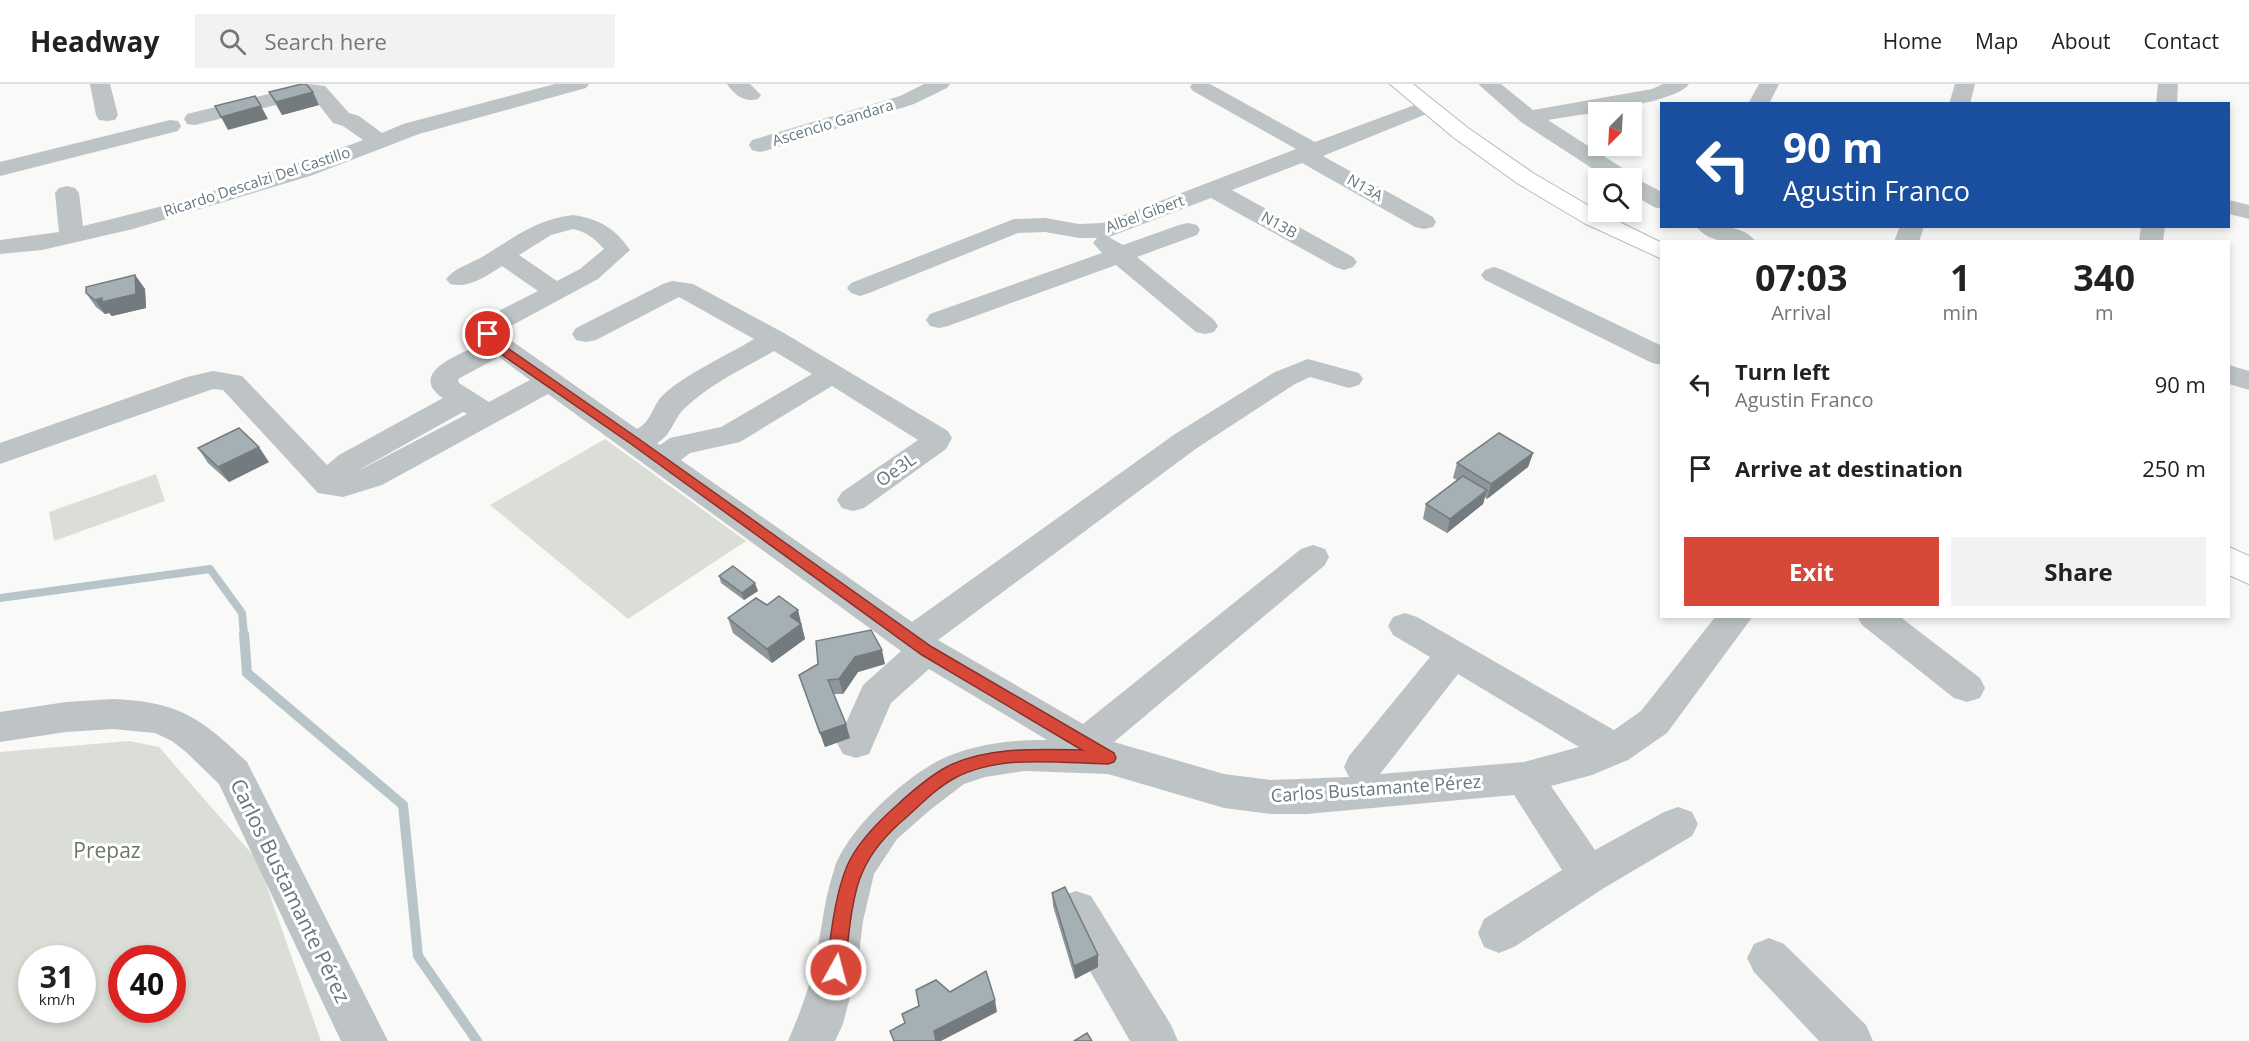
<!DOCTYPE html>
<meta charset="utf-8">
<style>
body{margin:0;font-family:"Open Sans",sans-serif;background:#f2f2f2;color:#222;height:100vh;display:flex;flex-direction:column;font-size:22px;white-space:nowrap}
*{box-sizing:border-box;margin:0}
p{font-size:20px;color:#767676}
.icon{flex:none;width:33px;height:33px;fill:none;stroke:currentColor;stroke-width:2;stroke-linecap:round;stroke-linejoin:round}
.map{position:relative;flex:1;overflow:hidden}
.details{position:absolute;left:1660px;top:156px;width:570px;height:378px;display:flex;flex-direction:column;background:#fff;border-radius:0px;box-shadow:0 3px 9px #0003}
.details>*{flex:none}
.guide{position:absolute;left:1660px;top:18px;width:570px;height:126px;border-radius:0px;box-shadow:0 3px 9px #0003;background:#1a4fa0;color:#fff;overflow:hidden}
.needle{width:39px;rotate:204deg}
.fabs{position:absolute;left:1588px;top:18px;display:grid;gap:12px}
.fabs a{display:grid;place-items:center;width:54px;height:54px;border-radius:0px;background:#fff;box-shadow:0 3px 9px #0003;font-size:30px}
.speed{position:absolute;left:18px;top:861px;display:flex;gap:12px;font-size:30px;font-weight:700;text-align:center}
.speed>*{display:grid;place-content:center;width:78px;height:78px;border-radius:50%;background:#fff;box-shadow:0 3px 9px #0003;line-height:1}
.speed small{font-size:15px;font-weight:400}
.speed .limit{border:9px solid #d22;background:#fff;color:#111}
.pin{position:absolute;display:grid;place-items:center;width:51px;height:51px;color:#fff;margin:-26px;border:3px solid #fff;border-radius:50%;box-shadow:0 2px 6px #0007}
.me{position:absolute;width:66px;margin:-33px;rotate:7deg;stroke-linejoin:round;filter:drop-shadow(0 0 4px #0008)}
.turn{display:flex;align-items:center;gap:21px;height:126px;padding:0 24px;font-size:27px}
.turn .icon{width:78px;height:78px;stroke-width:2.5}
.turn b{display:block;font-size:42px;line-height:51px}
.eta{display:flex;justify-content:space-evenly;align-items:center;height:102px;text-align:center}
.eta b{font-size:36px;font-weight:700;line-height:42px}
.cta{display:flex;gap:12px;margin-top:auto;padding:12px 24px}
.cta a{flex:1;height:69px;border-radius:0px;background:#d74839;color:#fff;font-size:24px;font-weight:700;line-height:69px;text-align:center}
.cta a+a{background:#f2f2f2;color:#222}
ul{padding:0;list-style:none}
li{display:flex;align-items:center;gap:18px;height:84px;padding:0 24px}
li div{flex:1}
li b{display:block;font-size:22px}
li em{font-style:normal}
header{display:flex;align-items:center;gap:36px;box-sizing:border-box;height:84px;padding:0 30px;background:#fff;border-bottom:2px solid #e0e0e0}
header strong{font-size:28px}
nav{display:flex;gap:33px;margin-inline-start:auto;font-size:21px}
.search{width:420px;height:54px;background:#f2f2f2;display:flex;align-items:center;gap:15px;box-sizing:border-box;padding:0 21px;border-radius:0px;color:#767676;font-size:22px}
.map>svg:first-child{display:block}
.green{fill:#daded6;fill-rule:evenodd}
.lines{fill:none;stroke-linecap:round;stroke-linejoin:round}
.stream-far1{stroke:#b8c5c8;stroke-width:8}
.stream{stroke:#b8c5c8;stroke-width:10}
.major-casing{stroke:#b4babd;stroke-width:2}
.minor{fill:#bec4c6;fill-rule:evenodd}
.major{fill:#fff;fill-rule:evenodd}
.wall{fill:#8e979b}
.shaded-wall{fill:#747b7e}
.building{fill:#a5b0b4;stroke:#747b7e;stroke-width:1.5}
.route{fill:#d74839;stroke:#8c2f25;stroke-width:1.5}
.labels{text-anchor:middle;stroke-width:6;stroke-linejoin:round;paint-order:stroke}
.far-street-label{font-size:15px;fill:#667880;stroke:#fff}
.street-label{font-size:18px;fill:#667880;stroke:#fff}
.near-park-label{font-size:21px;fill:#6b7865;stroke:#fff}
.near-street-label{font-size:21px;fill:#667880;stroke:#fff}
</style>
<header>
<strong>Headway</strong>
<div class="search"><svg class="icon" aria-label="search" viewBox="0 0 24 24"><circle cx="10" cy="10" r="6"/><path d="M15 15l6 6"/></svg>Search here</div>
<nav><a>Home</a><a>Map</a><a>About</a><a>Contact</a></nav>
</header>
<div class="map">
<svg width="2249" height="957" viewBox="0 0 2249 957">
<rect width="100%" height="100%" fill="#f9f9f7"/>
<g class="green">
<polygon points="605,355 746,457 628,535 490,421"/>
<polygon points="156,390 165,417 54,457 49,428"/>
<path d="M129 657 159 663 258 777 321 957H0V668ZM32 874H82V926H32ZM122 874H172V926H122Z"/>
</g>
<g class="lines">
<polyline class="stream-far1" points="0,514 210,485 242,529 244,551"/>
<polyline class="stream" points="244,550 247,589 403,721 418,872 477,957"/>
<defs>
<g id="major">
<polygon points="1390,0 1413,0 1468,44 1533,89 1601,129 1662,159 1662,175 1584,139 1517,99 1453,53"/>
<polygon points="2229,463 2249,472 2249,500 2229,491"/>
</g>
</defs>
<use href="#major" class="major-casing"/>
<g class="minor">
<polygon points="90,0 110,0 118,31 115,36 107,37 99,36 96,31"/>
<path d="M309 0 325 2 349 29 359 32 382 49 403 40 555 0H589L586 4 419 50 310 92 133 145 42 166 0 170V156L59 148 55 109 59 104 67 102 75 104 79 109 83 142C178 120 272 90 363 56L343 42 333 39 312 12 195 41 187 40 184 35 187 30Z"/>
<path d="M727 0H750L761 11 758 15C745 19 734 11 727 0Z"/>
<polygon points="924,0 950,0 947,4 914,20 768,66 760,68 752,66 749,61 752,56 900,12"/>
<polygon points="1192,0 1210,0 1315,58 1420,19 1427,17 1434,19 1438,23 1434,27 1323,72 1433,133 1436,138 1433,143 1424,145 1415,143 1302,79 1232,106 1353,173 1357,178 1353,183 1344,186 1335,183 1211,114 1109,153 1123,161 1179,141 1188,139 1197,141 1200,146 1197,151 1137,173 1214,236 1218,242 1214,248 1205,250 1196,248 1116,181 948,242 939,244 930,242 926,236 930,230 1102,169 1093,159 1097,154 1079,154 1045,148 1018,149 869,209 860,212 851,209 847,204 851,199 1014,135 1045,134 1079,140 1103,139 1296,65 1193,7 1190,3"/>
<path d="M1478 0H1501L1533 26 1652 5 1663 0H1689C1676 20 1575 31 1548 36L1630 89 1633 93 1662 108V125L1654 123 1632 110V94H1607L1521 38Z"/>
<polygon points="1759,0 1779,0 1769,20 1748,20"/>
<polygon points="1955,0 1975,0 1970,20 1949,20"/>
<polygon points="2158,0 2178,0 2177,20 2156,20"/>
<polygon points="170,36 178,37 181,42 178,47 0,92 0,78"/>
<polygon points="2229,116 2249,121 2249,135 2229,130"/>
<path d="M573 131C599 135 615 144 630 166L598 195 505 245 502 250 637 345C651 338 652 323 662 312 683 291 728 271 754 255L679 213 596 256 586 258 576 256 572 250 576 244 663 200 672 197 693 200 784 249 948 347 952 354 946 365 864 424 853 427 842 424 837 416 842 408 918 356 832 302 740 358 690 369 681 376 912 538 1175 350 1275 288 1308 275 1359 289 1363 295 1359 301 1349 304 1310 293 1295 300 1197 364 938 556 1083 640 1301 465 1313 461 1325 465 1329 473 1325 481 1114 658 1224 690 1271 696 1349 693 1344 683 1349 672 1430 573 1393 551 1388 542 1393 533 1405 529 1417 533 1614 646 1641 627 1716 532H1753L1667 649 1628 676 1592 691 1551 702 1595 766 1664 728 1678 723 1692 728 1698 740 1692 752 1604 804 1514 863 1499 869 1484 863 1478 849 1484 835 1562 786 1514 711 1307 730H1271L1224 724 1108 690 1025 687 985 693 964 700 930 726 897 755 874 790 863 837 857 886 843 940 835 957H788C798 934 806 912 813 888 821 854 823 819 834 786 846 747 901 697 936 678 967 661 1012 655 1047 656L929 585 891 619 869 670 856 674 843 670 837 659 863 601 901 567 548 310 382 401 343 413 318 409 223 306 213 305 0 380V359L187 293 213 287 242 292 327 381 339 371 443 314C406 289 461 269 481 261L474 250 487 233 538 207 502 182C487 192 468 205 450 200L446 195C454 184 470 180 482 173 514 154 534 136 573 131ZM573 145C587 148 595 155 604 165L580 185 557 197 519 171 551 151ZM774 267 812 290 721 343 670 354 660 361 657 359C673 350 673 334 686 323 710 300 745 284 774 267ZM499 273 530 296 489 318 459 299 458 295ZM463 328 467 330 358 387 361 385ZM1458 590 1579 663 1524 678 1380 690Z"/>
<path d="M1696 142C1715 142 1744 140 1756 158 1737 158 1709 161 1696 142Z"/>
<polygon points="1900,142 1924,142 1919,158 1894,158"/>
<polygon points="2141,142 2165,142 2163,158 2139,158"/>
<polygon points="1494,183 1503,186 1662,262 1662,281 1652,279 1485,196 1481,191 1485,186"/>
<polygon points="2229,281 2249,287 2249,306 2229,300"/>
<polygon points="1857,532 1899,532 1980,594 1985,604 1980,614 1967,618 1954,614 1862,541"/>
<path d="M113 615C179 618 200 633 247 678L388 957H341L219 700 186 668 172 657 155 649 113 645 66 648 0 658V628L66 618Z"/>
<polygon points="1076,807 1091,812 1171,941 1178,957 1130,957 1055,826 1061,812"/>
<polygon points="1769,854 1784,860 1866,941 1873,957 1819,957 1754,888 1747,874 1754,860"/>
</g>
<use href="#major" class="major"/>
</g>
<g class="wall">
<polygon points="269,8 319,21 282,31 276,21"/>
<polygon points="135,191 145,205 146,224 112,232 109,229 105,230 96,223 86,209"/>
<polygon points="198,364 269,378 229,398 208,379"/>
<polygon points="1533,369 1528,383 1487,415 1485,413 1483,420 1447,449 1423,435 1426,420 1457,396 1453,394 1457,379"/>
<polygon points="719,492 758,507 744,516 721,499"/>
<polygon points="767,521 802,541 801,541 805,555 772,579 733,549 728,534"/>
<polygon points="818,580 885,580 858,588 843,610 834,610 850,654 825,663 799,591"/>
<polygon points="1052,809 1098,871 1098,883 1075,895 1053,822"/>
</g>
<g class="shaded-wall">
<polygon points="313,8 319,21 282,31 276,18"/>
<polygon points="261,22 268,35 228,46 221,33"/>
<polygon points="135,191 145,205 146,224 112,232 109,229 105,230 95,216"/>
<polygon points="259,363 269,378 229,398 218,383"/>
<polygon points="1533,369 1528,383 1487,415 1491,400"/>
<polygon points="1487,406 1483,420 1447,449 1450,435"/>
<polygon points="755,499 758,507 744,516 742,509"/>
<polygon points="798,526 805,555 772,579 767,565 790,532"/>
<polygon points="882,566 885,580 858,588 843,610 839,595 855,573"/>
<polygon points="846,640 850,654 825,663 820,649"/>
<polygon points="1098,871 1098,883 1075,895 1074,882"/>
<polygon points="995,916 997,928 941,957 936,957 934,947"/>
</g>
<g class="building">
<polygon points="302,0 306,0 313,8 276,18 269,8"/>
<polygon points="255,12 261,22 221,33 215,22"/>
<polygon points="135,191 136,210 102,218 102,214 95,216 86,209 86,203"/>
<polygon points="239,344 259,363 218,383 198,364"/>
<polygon points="1499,349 1533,369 1491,400 1457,379"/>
<polygon points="1463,392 1487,406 1450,435 1426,420"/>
<polygon points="733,482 755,499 742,509 719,492"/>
<polygon points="779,512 798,526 790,532 801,540 767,565 728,534 756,514 767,521"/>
<polygon points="871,546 882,566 855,573 839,595 828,596 846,640 820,649 799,591 818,580 816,557"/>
<polygon points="1065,803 1098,871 1074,882 1052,809"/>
<polygon points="986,887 995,916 934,947 936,957 894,957 890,947 905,939 902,930 919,922 916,906 936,896 950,908"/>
<polygon points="1087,949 1092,957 1074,957"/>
</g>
<path class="route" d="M488 247 492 248 503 261 639 355 932 563 1114 669 1116 674 1114 678 1108 680C1059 679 1000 670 955 694 938 703 923 718 909 731 891 746 872 766 863 787 851 812 848 858 845 886L842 892 836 894 829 892 826 886C831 852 834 814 847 782 857 759 878 738 896 722 910 709 926 695 943 685 981 662 1039 665 1082 666L922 571 631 360 495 266 482 250Z"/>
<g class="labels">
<g class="far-street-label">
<text transform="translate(833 39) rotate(-17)" y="5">Ascencio Gandara</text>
<text transform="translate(257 98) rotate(-18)" y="5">Ricardo Descalzi Del Castillo</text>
<text transform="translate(1365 104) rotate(30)" y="5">N13A</text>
<text transform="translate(1145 130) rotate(-20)" y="5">Albel Gibert</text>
<text transform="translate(1279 141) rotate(29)" y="5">N13B</text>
</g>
<g class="street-label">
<text transform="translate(896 386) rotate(-35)" y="6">Oe3L</text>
<text transform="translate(1376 705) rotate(-4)" y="6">Carlos Bustamante Pérez</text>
</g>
<g class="near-park-label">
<text x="107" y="774">Prepaz</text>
</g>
<g class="near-street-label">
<text transform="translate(290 807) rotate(64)" y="7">Carlos Bustamante Pérez</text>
</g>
</g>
</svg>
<div class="fabs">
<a><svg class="needle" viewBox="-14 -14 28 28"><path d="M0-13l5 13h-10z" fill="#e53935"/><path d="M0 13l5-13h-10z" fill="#767676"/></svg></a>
<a><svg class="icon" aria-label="search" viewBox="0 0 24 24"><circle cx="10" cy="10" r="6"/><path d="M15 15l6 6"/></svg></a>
</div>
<div class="speed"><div>31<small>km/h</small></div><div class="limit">40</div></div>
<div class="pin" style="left:488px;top:250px;background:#d93025"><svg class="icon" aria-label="arrive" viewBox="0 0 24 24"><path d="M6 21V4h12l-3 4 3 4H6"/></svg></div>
<svg class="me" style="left:836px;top:886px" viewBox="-20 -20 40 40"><circle r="17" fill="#d74839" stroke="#fff" stroke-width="3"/><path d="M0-11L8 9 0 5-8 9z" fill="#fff"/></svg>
<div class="guide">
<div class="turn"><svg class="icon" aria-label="left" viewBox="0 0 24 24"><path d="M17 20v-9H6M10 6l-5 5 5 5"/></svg><div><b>90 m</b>Agustin Franco</div></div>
</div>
<section class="details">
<div class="eta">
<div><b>07:03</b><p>Arrival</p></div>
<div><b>1</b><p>min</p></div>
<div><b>340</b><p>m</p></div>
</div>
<ul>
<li><svg class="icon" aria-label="left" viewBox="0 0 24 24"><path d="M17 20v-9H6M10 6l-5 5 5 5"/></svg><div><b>Turn left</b><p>Agustin Franco</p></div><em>90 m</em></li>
<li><svg class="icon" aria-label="arrive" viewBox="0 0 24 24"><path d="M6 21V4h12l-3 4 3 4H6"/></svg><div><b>Arrive at destination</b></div><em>250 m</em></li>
</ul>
<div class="cta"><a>Exit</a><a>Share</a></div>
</section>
</div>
